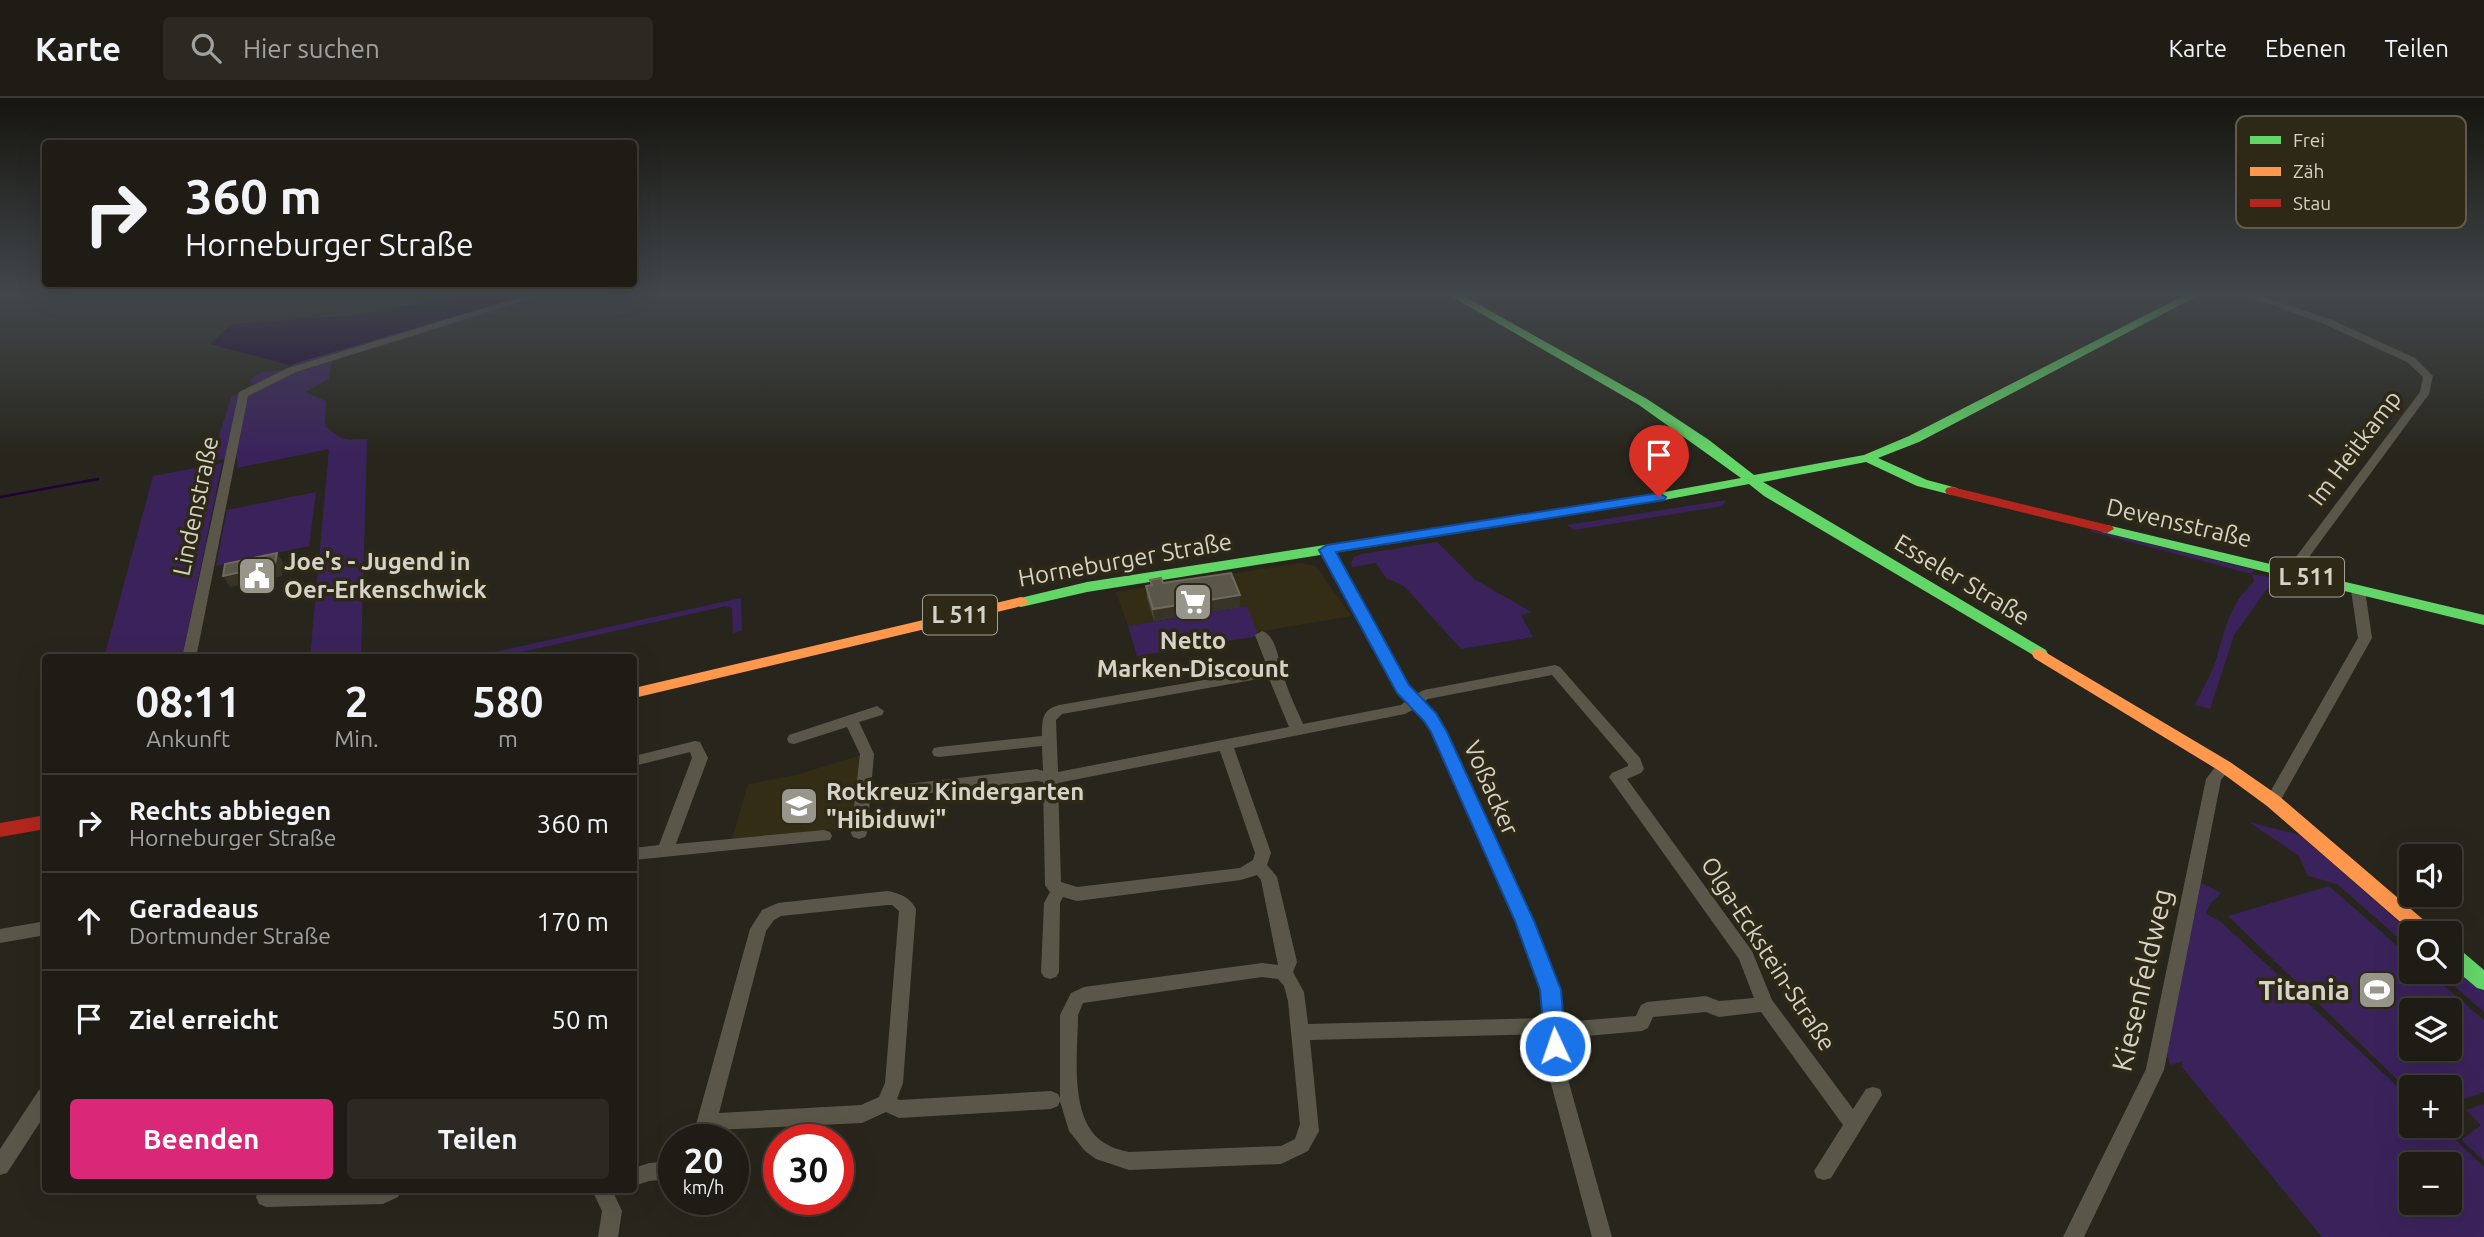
<!DOCTYPE html>
<html lang="de">
<meta charset="utf-8">
<style>
body{margin:0;font-family:Ubuntu,sans-serif;background:#2b2922;color:#f1f3f6;height:100vh;display:flex;flex-direction:column;font-size:26px;white-space:nowrap}
*{box-sizing:border-box;margin:0}
p{font-size:23px;color:#a1a1a0}
.icon{flex:none;width:38px;height:38px;fill:none;stroke:currentColor;stroke-width:2;stroke-linecap:round;stroke-linejoin:round}
.map{position:relative;flex:1;overflow:hidden}
.panel{position:absolute;left:42px;top:556px;width:595px;height:539px;display:flex;flex-direction:column;background:#1e1c15;border-radius:7px;box-shadow:0 7px 28px #0002,0 0 0 2px #3c3a34}
.panel>*{flex:none}
.top-card{position:absolute;left:42px;top:42px;width:595px;height:147px;border-radius:7px;box-shadow:0 7px 28px #0002,0 0 0 2px #3c3a34;background:#1e1c15;color:#f1f3f6;overflow:hidden}
.fabs{position:absolute;left:2399px;top:746px;display:grid;gap:14px}
.fabs a{display:grid;place-items:center;width:63px;height:63px;border-radius:7px;background:#1e1c15;box-shadow:0 7px 28px #0002,0 0 0 2px #3c3a34;font-size:35px}
.speed{position:absolute;left:658px;top:1026px;display:flex;gap:14px;font-size:35px;font-weight:700;text-align:center}
.speed>*{display:grid;place-content:center;width:91px;height:91px;border-radius:50%;background:#1e1c15;box-shadow:0 7px 28px #0002,0 0 0 2px #3c3a34;line-height:1}
.speed small{font-size:18px;font-weight:400}
.speed .limit{border:10px solid #d22;background:#fff;color:#111}
.pin{position:absolute;display:grid;place-items:center;width:60px;height:60px;color:#fff;margin:-72px -30px;border-radius:50% 50% 50% 0;rotate:-45deg;box-shadow:0 0 7px #0007}
.pin .icon{rotate:45deg}
.me{position:absolute;width:77px;margin:-38px;rotate:357deg;stroke-linejoin:round;filter:drop-shadow(0 0 5px #0008)}
.turn{display:flex;align-items:center;gap:24px;height:147px;padding:0 28px;font-size:32px}
.turn .icon{width:91px;height:91px;stroke-width:2.5}
.turn b{display:block;font-size:49px;line-height:60px}
.eta{display:flex;justify-content:space-evenly;align-items:center;height:119px;text-align:center}
.eta b{font-size:42px;font-weight:700;line-height:49px}
.cta{display:flex;gap:14px;margin-top:auto;padding:14px 28px}
.cta a{flex:1;height:80px;border-radius:7px;background:#db2777;color:#fff;font-size:28px;font-weight:700;line-height:80px;text-align:center}
.cta a+a{background:#2b2922;color:#f1f3f6}
ul{padding:0;list-style:none}
li{display:flex;align-items:center;gap:21px;height:98px;padding:0 28px;border-top:2px solid #3c3a34}
li div{flex:1}
li b{display:block;font-size:26px}
li em{font-style:normal}
header{display:flex;align-items:center;gap:42px;box-sizing:border-box;height:98px;padding:0 35px;background:#1e1c15;border-bottom:2px solid #3c3a34}
header strong{font-size:33px}
nav{display:flex;gap:38px;margin-inline-start:auto;font-size:24px}
.search{width:490px;height:63px;background:#2b2922;display:flex;align-items:center;gap:18px;box-sizing:border-box;padding:0 24px;border-radius:7px;color:#a1a1a0;font-size:26px}
.map>svg:first-child{display:block}
.built{fill:#332d16}
.green{fill:#3a235b;fill-rule:evenodd}
.water{fill:#1d0337}
.lines{fill:none;stroke-linecap:round;stroke-linejoin:round}
.stream{stroke:#1d0337;stroke-width:2.5}
.street{fill:#5a574a;fill-rule:evenodd}
.fast{fill:#63d668;fill-rule:evenodd}
.slow{fill:#ff974d;fill-rule:evenodd}
.jam{fill:#b3261e;fill-rule:evenodd}
.wall{fill:#4b4739}
.shaded-wall{fill:#373427}
.building{fill:#5a5648;stroke:#6d6a5c;stroke-width:2}
.route{fill:#1a73e8;stroke:#114b97;stroke-width:2}
.labels{text-anchor:middle;stroke-width:7;stroke-linejoin:round;paint-order:stroke}
.shield{fill:#2e2916;stroke:#a39f92;stroke-width:2}
.shield-label{font-size:23px;font-weight:bold;fill:#d5d2c7}
.street-label{font-size:24px;fill:#d5d2c7;stroke:#2e2916}
.poi-label{font-size:24px;font-weight:bold;fill:#d5d2c7;stroke:#2e2916;text-anchor:start}
.near-street-label{font-size:28px;fill:#d5d2c7;stroke:#2e2916}
.near-poi-label{font-size:28px;font-weight:bold;fill:#d5d2c7;stroke:#2e2916;text-anchor:end}
.key{fill:#2e2916;stroke:#605c4b;stroke-width:2}
.key-label{font-size:19px;fill:#d5d2c7}
</style>
<header>
<strong>Karte</strong>
<div class="search"><svg class="icon" aria-label="search" viewBox="0 0 24 24"><circle cx="10" cy="10" r="6"/><path d="M15 15l6 6"/></svg>Hier suchen</div>
<nav><a>Karte</a><a>Ebenen</a><a>Teilen</a></nav>
</header>
<div class="map">
<svg width="2484" height="1139" viewBox="0 0 2484 1139">
<rect width="100%" height="100%" fill="#28261c"/>
<g class="built">
<polygon points="1301,465 1316,468 1351,518 1257,534 1246,508 1128,528 1116,494"/>
<polygon points="861,657 853,729 732,742 748,686 796,677"/>
</g>
<g class="green">
<path d="M528 197H553L332 263 329 281 305 294 326 303 325 328C343 343 344 342 367 341L361 560H310L329 351 237 370V358L211 364 231 299 254 286 250 283C259 271 266 275 277 273 286 272 297 264 306 261Z"/>
<polygon points="222,365 182,560 104,560 153,378"/>
<polygon points="316,394 309,448 216,468 227,412"/>
<polygon points="1726,402 1723,408 1574,432 1567,427"/>
<path d="M2093 432 2255 472 2251 476 2300 484 2277 483 2266 492 2234 537 2210 611 2195 607C2202 592 2211 577 2216 562 2225 532 2229 506 2254 484L2252 476 2089 433Z"/>
<polygon points="1437,444 1474,481 1531,514 1521,517 1533,539 1461,551 1404,488 1386,480 1376,465 1352,469 1351,465 1354,459 1361,456"/>
<polygon points="741,500 742,532 733,536 732,510 726,508 495,560 467,560"/>
<polygon points="1247,508 1259,538 1137,558 1128,528"/>
<polygon points="2249,724 2300,737 2412,835 2411,851 2337,786 2308,778 2299,758"/>
<path d="M2201 785 2221 795 2210 806 2206 816 2220 823 2411 1001 2412 1027H2440L2484 1069V1139H2322L2181 968 2183 963 2170 967 2166 951ZM2412 1066H2450V1104H2412Z"/>
<path d="M2329 788 2411 860 2412 873H2427L2484 922V994L2450 1006V989H2412L2411 995 2228 818ZM2412 912H2450V950H2412Z"/>
<polygon points="2450,862 2484,891 2484,914 2437,873 2450,873"/>
<polygon points="2484,1006 2484,1063 2461,1042 2481,1027 2466,1012"/>
</g>
<polygon class="water" points="463,197 521,199 289,267 210,246 231,226 358,217"/>
<g class="lines">
<polyline class="stream" points="0,399 98,381"/>
<g class="street">
<polygon points="527,197 542,197 296,274 248,298 196,560 182,560 239,294 288,270"/>
<polygon points="2243,197 2258,197 2332,222 2415,260 2433,278 2429,296 2295,478 2290,479 2284,475 2420,294 2423,279 2407,264 2324,226"/>
<path d="M1327 447 1333 451 1409 588 1416 596 1424 592 1555 567 1560 569 1640 660 1644 671 1641 675 1627 681 1752 853 1772 902 1853 1011 1866 991 1873 989 1880 991 1882 997 1831 1080 1824 1082 1817 1080 1814 1073 1843 1027 1761 914 1719 919 1706 914 1653 919 1648 930 1642 933 1576 939 1564 938V967L1612 1139H1592L1546 967V936L1310 942 1319 1033 1308 1053 1281 1066 1129 1072 1096 1061 1085 1053 1069 1033 1060 1003 1058 1008 1051 1011 899 1020 886 1014 862 1025 714 1032 712 1041H692L750 831 762 812 778 805 887 793C899 795 910 799 916 811L903 985 897 1001 900 1002 1051 993 1058 996 1060 1000V917L1071 895 1084 889 1262 865 1278 867 1261 782 1257 777 1241 782 1077 803 1063 799 1060 805 1059 874 1056 879 1050 881 1044 879 1041 874 1044 805 1050 794 1045 787 1043 684 1037 683 870 702 867 735 865 739 859 741 853 739 851 735 860 656 847 629 794 646 789 645 787 641 789 637 877 608 884 613 882 617 859 624 874 656 871 690 1037 671 1043 673 1042 648 939 659 934 658 932 654 934 650 939 649 1042 638C1042 621 1042 612 1059 607L1268 571 1255 537 1262 533C1278 538 1279 569 1285 583 1290 598 1297 612 1303 626L1401 607 1406 603 1396 591 1321 451ZM1552 577 1628 666V668L1612 675 1609 679 1739 861 1754 900 1719 903 1706 898 1647 904 1641 907 1636 918 1576 923 1563 922 1560 892 1533 823 1446 634 1435 615 1424 604 1428 601ZM1264 580 1270 583 1289 629 1058 674 1056 622 1062 616ZM1414 611 1432 634 1517 823 1542 892 1545 920 1308 926 1304 894 1293 874 1297 864 1277 779 1267 767 1271 755 1234 650 1405 616ZM1220 653 1255 755 1253 762 1240 770 1077 789 1061 784 1058 685ZM887 807H892L899 813 885 985 879 999 861 1007 719 1015 766 833 774 822 781 818ZM1262 879 1278 881 1284 888 1288 903 1300 1026 1295 1041 1281 1048 1129 1054C1122 1052 1114 1051 1108 1047 1067 1027 1078 955 1078 917L1083 905Z"/>
<polygon points="2358,488 2365,492 2372,540 2278,707 2268,707 2265,703 2358,540 2351,492"/>
<polygon points="695,643 700,644 708,660 676,746 824,732 830,734 832,738 830,742 634,762 634,750 659,747 692,660 690,654 634,668 634,658"/>
<polygon points="2224,663 2229,664 2232,668 2221,682 2164,972 2084,1139 2063,1139 2146,971 2206,681 2219,664"/>
<polygon points="46,823 46,837 0,845 0,831"/>
<polygon points="46,990 46,1015 7,1075 0,1077 0,1051 39,992"/>
<polygon points="674,1063 674,1081 649,1083 634,1088 634,1070 649,1065"/>
<polygon points="259,1092 401,1092 398,1099 383,1106 266,1109 259,1106 256,1099"/>
<polygon points="592,1092 612,1092 622,1113 618,1139 598,1139 602,1113"/>
</g>
<g class="fast">
<polygon points="1449,197 1462,197 1647,301 1709,342 1754,377 1864,357 1909,338 2185,197 2199,197 1919,344 1878,360 1927,382 1957,390 1959,393 1957,396 1952,397 1917,388 1866,364 1763,384 2046,552 2048,556 2046,560 2040,561 1764,398 1749,386 1659,403 1087,494 1021,509 1016,507 1014,504 1016,501 1087,484 1659,395 1741,380 1639,307"/>
<polygon points="2107,427 2484,517 2484,527 2102,434 2100,431"/>
<polygon points="2450,847 2457,849 2484,872 2484,892 2477,890 2450,867"/>
</g>
<g class="slow">
<polygon points="1021,499 1026,501 1028,504 1026,507 634,600 634,590"/>
<polygon points="2040,551 2230,664 2279,698 2433,830 2435,835 2413,835 2267,708 2218,672 2034,560 2032,556 2034,552"/>
</g>
<g class="jam">
<polygon points="1952,389 2112,428 2114,431 2107,435 1947,396 1945,393 1947,390"/>
<polygon points="46,717 46,731 0,739 0,725"/>
</g>
</g>
<polygon class="wall" points="1150,482 1163,485 1240,497 1240,509 1154,523 1147,500 1146,488 1151,487"/>
<g class="shaded-wall">
<polygon points="277,455 284,466 282,478 230,489 223,478"/>
<polygon points="1240,497 1240,509 1154,523 1153,511"/>
</g>
<g class="building">
<polygon points="277,455 275,466 223,478 225,466"/>
<polygon points="1231,475 1240,497 1153,511 1146,488 1152,487 1150,482 1161,480 1163,485"/>
</g>
<linearGradient id="sky" x2="0" y2="1"><stop stop-color="#16150f"/><stop offset="0.55" stop-color="#42474b"/><stop offset="1" stop-color="#42474b" stop-opacity="0"/></linearGradient>
<rect width="2484" height="357" fill="url(#sky)"/>
<polygon class="route" points="1659,395 1666,399 1664,402 1336,454 1409,587 1436,615 1447,634 1534,823 1561,892 1566,948 1563,955 1555,957 1548,955 1545,948 1540,892 1515,823 1431,634 1424,623 1397,595 1319,452 1327,447"/>
<defs>
<symbol id="civic-square" viewBox="-11 -11 22 22"><rect x="-9" y="-9" width="18" height="18" rx="4" fill="#98968b" stroke="#2e2916"/><path d="M-.6-6.5H3V-4.5H.6V-3L4-1V1h2V6H-6V1h2V-1L-.6-3ZM-1.2 2.5V6h2.4V2.5Z" fill="#fff"/></symbol>
<symbol id="supermarket-square" viewBox="-11 -11 22 22"><rect x="-9" y="-9" width="18" height="18" rx="4" fill="#98968b" stroke="#2e2916"/><path d="M-6-5.5h2.5l.6 2H6L4.5 2H-2.5L-4.4-4H-6ZM-1.5 3.2a1.3 1.3 0 1 0 .1 0ZM3 3.2a1.3 1.3 0 1 0 .1 0Z" fill="#fff"/></symbol>
<symbol id="school-square" viewBox="-11 -11 22 22"><rect x="-9" y="-9" width="18" height="18" rx="4" fill="#98968b" stroke="#2e2916"/><path d="M0-5L7-2L0 1L-7-2ZM-4 1L0 2.5L4 1V4Q0 6-4 4Z" fill="#fff"/></symbol>
<symbol id="stadium-square" viewBox="-11 -11 22 22"><rect x="-9" y="-9" width="18" height="18" rx="4" fill="#98968b" stroke="#2e2916"/><path d="M0-5a6.5 5 0 1 0 0 10a6.5 5 0 1 0 0-10ZM-3.5-1.8h7v3.6h-7Z" fill="#fff"/></symbol>
</defs>
<g fill-rule="evenodd">
<use href="#civic-square" x="235" y="456" width="44" height="44"/>
<use href="#supermarket-square" x="1171" y="482" width="44" height="44"/>
<use href="#school-square" x="777" y="686" width="44" height="44"/>
<use href="#stadium-square" x="2355" y="870" width="44" height="44"/>
</g>
<g class="labels">
<g class="shield">
<rect x="2270" y="459.5" width="74" height="39" rx="5"/>
<rect x="923" y="497.5" width="74" height="39" rx="5"/>
</g>
<g class="shield-label">
<text x="2307" y="487">L 511</text>
<text x="960" y="525">L 511</text>
</g>
<g class="street-label">
<text transform="translate(2355 350) rotate(-53)" y="8">Im Heitkamp</text>
<text transform="translate(196 408) rotate(-78)" y="8">Lindenstraße</text>
<text transform="translate(2179 425) rotate(13)" y="8">Devensstraße</text>
<text transform="translate(1125 462) rotate(-10)" y="8">Horneburger Straße</text>
<text transform="translate(1962 482) rotate(31)" y="8">Esseler Straße</text>
<text transform="translate(1491 690) rotate(66)" y="8">Voßacker</text>
<text transform="translate(1768 856) rotate(57)" y="8">Olga-Eckstein-Straße</text>
</g>
<g class="poi-label">
<text x="284" y="472">Joe's - Jugend in<tspan x="284" dy="28">Oer-Erkenschwick</tspan></text>
<text x="1193" y="551" text-anchor="middle">Netto<tspan x="1193" dy="28">Marken-Discount</tspan></text>
<text x="826" y="702">Rotkreuz Kindergarten<tspan x="826" dy="28">"Hibiduwi"</tspan></text>
</g>
<g class="near-street-label">
<text transform="translate(2142 882) rotate(-77)" y="10">Kiesenfeldweg</text>
</g>
<g class="near-poi-label">
<text x="2350" y="902">Titania</text>
</g>
</g>
<rect x="2236" y="18" width="230" height="112" rx="10" class="key"/>
<rect x="2250" y="38" width="31" height="8" fill="#63d668"/>
<rect x="2250" y="69" width="31" height="9" fill="#ff974d"/>
<rect x="2250" y="101" width="31" height="8" fill="#b3261e"/>
<g class="key-label">
<text x="2293" y="49">Frei</text>
<text x="2293" y="80">Zäh</text>
<text x="2293" y="112">Stau</text>
</g>
</svg>
<div class="fabs">
<a><svg class="icon" aria-label="sound" viewBox="0 0 24 24"><path d="M4 9h4l5-4v14l-5-4H4zM17 9q2 3 0 6"/></svg></a>
<a><svg class="icon" aria-label="search" viewBox="0 0 24 24"><circle cx="10" cy="10" r="6"/><path d="M15 15l6 6"/></svg></a>
<a><svg class="icon" aria-label="layers" viewBox="0 0 24 24"><path d="M12 4l9 5-9 5-9-5zM3 14l9 5 9-5"/></svg></a>
<a>+</a>
<a>−</a>
</div>
<div class="speed"><div>20<small>km/h</small></div><div class="limit">30</div></div>
<div class="pin" style="left:1659px;top:399px;background:#d93025"><svg class="icon" aria-label="arrive" viewBox="0 0 24 24"><path d="M6 21V4h12l-3 4 3 4H6"/></svg></div>
<svg class="me" style="left:1555px;top:948px" viewBox="-20 -20 40 40"><circle r="17" fill="#1a73e8" stroke="#fff" stroke-width="3"/><path d="M0-11L8 9 0 5-8 9z" fill="#fff"/></svg>
<div class="top-card">
<div class="turn"><svg class="icon" aria-label="right" viewBox="0 0 24 24"><path d="M7 20v-9h11M14 6l5 5-5 5"/></svg><div><b>360 m</b>Horneburger Straße</div></div>
</div>
<section class="panel">
<div class="eta">
<div><b>08:11</b><p>Ankunft</p></div>
<div><b>2</b><p>Min.</p></div>
<div><b>580</b><p>m</p></div>
</div>
<ul>
<li><svg class="icon" aria-label="right" viewBox="0 0 24 24"><path d="M7 20v-9h11M14 6l5 5-5 5"/></svg><div><b>Rechts abbiegen</b><p>Horneburger Straße</p></div><em>360 m</em></li>
<li><svg class="icon" aria-label="ahead" viewBox="0 0 24 24"><path d="M12 20V5M6 11l6-6 6 6"/></svg><div><b>Geradeaus</b><p>Dortmunder Straße</p></div><em>170 m</em></li>
<li><svg class="icon" aria-label="arrive" viewBox="0 0 24 24"><path d="M6 21V4h12l-3 4 3 4H6"/></svg><div><b>Ziel erreicht</b></div><em>50 m</em></li>
</ul>
<div class="cta"><a>Beenden</a><a>Teilen</a></div>
</section>
</div>
